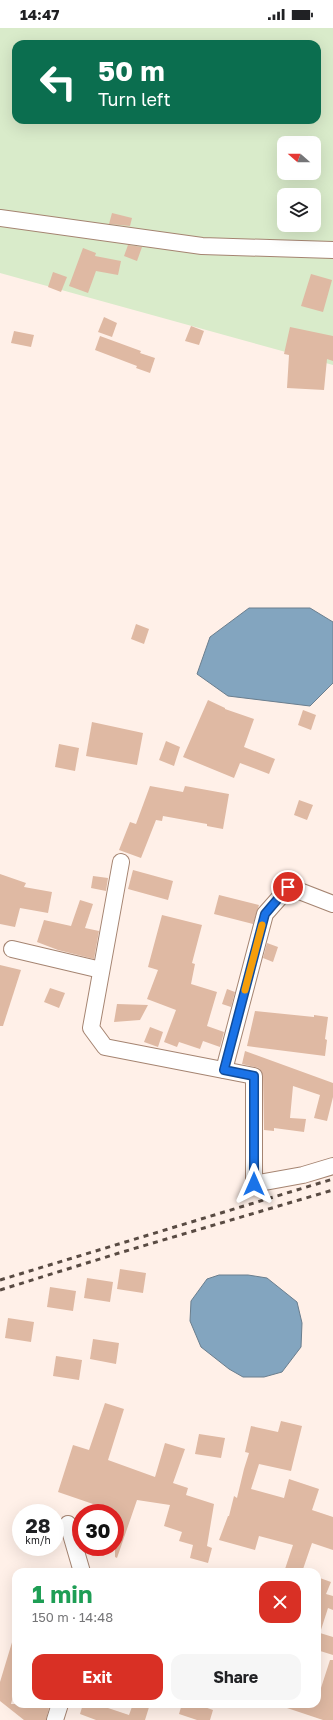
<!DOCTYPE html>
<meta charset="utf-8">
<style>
body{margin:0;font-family:"Golos Text",sans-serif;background:#f6f6f6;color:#202124;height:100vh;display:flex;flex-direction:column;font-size:15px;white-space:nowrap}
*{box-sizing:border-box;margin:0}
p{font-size:13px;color:#757577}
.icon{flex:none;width:22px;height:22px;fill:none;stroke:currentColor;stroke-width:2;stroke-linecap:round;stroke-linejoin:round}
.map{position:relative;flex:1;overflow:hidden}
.drawer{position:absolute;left:12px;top:1540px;width:309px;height:140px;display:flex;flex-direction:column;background:#fff;border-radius:12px;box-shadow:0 4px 16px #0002}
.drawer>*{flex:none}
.banner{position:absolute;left:12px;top:12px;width:309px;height:84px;border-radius:12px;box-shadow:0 4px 16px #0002;background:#0b6e4f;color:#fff;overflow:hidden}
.needle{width:26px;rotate:290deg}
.buttons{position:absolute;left:277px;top:108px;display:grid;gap:8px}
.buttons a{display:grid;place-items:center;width:44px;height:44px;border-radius:8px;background:#fff;box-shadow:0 4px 16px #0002;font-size:20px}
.speed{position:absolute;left:12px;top:1476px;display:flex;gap:8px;font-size:20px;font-weight:700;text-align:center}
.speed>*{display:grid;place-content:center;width:52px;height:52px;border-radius:50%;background:#fff;box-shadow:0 4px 16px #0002;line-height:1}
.speed small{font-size:10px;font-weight:400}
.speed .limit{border:6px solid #d22;background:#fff;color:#111}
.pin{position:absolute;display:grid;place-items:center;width:34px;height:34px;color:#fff;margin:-17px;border:2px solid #fff;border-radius:50%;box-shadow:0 1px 4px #0007}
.me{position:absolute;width:44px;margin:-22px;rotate:0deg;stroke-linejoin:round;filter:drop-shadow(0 0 3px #0008)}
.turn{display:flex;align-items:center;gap:14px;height:84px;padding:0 20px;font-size:18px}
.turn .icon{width:52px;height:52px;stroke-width:2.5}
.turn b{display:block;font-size:28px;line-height:34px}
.round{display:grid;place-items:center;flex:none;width:42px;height:42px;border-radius:12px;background:#f6f6f6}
.summary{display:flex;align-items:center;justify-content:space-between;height:68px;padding:0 20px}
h1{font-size:24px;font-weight:700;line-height:30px;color:#1e9e55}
.button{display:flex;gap:8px;margin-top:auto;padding:8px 20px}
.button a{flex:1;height:46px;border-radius:12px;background:#d93025;color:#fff;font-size:16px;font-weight:700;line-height:46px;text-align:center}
.button a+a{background:#f6f6f6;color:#202124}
.status{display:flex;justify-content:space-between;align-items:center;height:28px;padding:0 20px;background:#fff;direction:ltr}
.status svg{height:11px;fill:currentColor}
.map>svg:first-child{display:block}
.green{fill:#d9ebca;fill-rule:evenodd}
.water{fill:#83a5bf;stroke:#6a7e8e}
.building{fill:#dfb9a3}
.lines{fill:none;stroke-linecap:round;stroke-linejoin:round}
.minor-casing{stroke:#a58471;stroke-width:18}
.minor{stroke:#fff;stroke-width:16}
.rail{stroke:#594b43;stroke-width:3;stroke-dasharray:5 5;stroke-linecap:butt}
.route-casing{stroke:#114b97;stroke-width:10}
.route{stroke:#1a73e8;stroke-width:7}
.slow{stroke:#f59e0b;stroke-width:7}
</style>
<div class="status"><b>14:47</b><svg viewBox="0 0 49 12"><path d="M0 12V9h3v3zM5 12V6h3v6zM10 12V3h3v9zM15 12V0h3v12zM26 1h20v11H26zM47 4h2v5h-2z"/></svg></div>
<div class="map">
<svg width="333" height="1692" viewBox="0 0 333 1692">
<rect width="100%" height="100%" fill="#fff0e8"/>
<path class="green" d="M0 0H333V337L0 245ZM16 16H317V92H16ZM284 115H314V145H284ZM284 167H314V197H284Z"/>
<g class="water">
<polygon points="249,580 310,580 333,594 333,655 310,678 228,668 197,646 210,609"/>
<polygon points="219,1247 248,1247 267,1250 297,1274 302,1295 301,1319 282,1344 264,1349 243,1349 229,1341 201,1319 190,1293 191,1273 207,1251"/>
</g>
<g class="building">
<polygon points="112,185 132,190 130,198 109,196"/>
<polygon points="128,217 142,219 137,233 124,228"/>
<polygon points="83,220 96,225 95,228 121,233 118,247 96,243 88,265 69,258"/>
<polygon points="53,244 67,249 61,264 48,259"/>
<polygon points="311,246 332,252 323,284 301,278"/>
<polygon points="104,289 117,295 112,309 98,304"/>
<polygon points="191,298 204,303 199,317 185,313"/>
<polygon points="290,299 333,308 333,333 327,331 324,362 287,360 289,327 284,326"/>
<polygon points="14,303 34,307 31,319 11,315"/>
<polygon points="100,308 141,323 140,325 155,330 150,345 136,340 137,338 95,322"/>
<polygon points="136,596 149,601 144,616 131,611"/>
<polygon points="208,672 225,680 225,681 254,691 244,719 275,731 269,746 240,735 234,750 183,729"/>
<polygon points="303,682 316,687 311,702 298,697"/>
<polygon points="92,694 143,705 137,737 86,728"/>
<polygon points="166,713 180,719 174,738 159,732"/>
<polygon points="59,716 79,720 75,743 55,739"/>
<polygon points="150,758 183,764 185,758 229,766 223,801 207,798 207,796 163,788 162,793 156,792 141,830 119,822 130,794 136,796"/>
<polygon points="299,772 313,777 307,792 294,787"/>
<polygon points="133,842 173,853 168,872 128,861"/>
<polygon points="0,846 26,855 24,859 52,864 48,885 20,880 15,899 0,896"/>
<polygon points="93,848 108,850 106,863 91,860"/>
<polygon points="219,867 259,877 253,896 214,886"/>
<polygon points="80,872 93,876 85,900 99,903 94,931 58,922 37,914 44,892 71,898"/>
<polygon points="162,887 202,897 192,935 195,936 191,956 217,964 207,998 224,1004 220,1019 203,1013 200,1021 179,1014 177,1019 164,1014 176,982 147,971 158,942 148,939"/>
<polygon points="267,915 278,919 273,934 263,930"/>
<polygon points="0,937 21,942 3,998 0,998"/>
<polygon points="50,960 65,965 59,980 44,974"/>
<polygon points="227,961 235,964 231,979 222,976"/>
<polygon points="117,976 148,977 140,992 114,994"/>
<polygon points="255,983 314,989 314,987 328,989 325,1011 327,1012 325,1028 247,1018"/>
<polygon points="150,999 163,1004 158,1019 144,1014"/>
<polygon points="245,1023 333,1055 333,1069 327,1093 314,1090 320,1067 293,1058 290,1090 306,1091 304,1104 274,1100 274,1103 264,1102 263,1048 259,1040 242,1036"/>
<polygon points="120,1241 146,1245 143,1265 117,1261"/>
<polygon points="87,1250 113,1254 110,1274 84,1270"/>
<polygon points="50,1259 76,1263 73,1283 47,1279"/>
<polygon points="8,1290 34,1294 31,1314 5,1310"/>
<polygon points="93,1311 119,1315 116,1336 90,1331"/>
<polygon points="56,1328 82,1332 79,1352 53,1348"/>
<polygon points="105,1375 124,1381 108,1432 155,1449 165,1415 185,1421 173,1455 188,1460 186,1467 214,1476 207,1518 212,1520 208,1535 190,1530 193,1517 179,1513 182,1504 164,1498 170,1477 137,1472 117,1530 115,1529 115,1485 93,1485 96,1477 58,1464 73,1417 89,1422"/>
<polygon points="281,1393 302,1398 291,1443 259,1436 251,1461 284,1470 289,1451 319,1461 312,1482 333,1489 333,1522 312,1515 302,1544 284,1544 293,1517 259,1508 255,1522 219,1512 228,1488 229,1488 234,1468 237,1470 244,1441 249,1425 245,1424 251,1398 278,1404"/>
<polygon points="199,1406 225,1410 221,1430 195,1426"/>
<polygon points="317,1549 331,1554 326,1566 333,1568 333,1582 328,1580 320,1605 333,1609 333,1627 317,1622"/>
<polygon points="13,1611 16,1611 16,1656 11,1676 50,1676 46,1692 24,1692 0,1673 0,1654"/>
<polygon points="330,1632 333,1632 333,1692 323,1692 281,1678 282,1676 317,1676 317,1662 320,1663"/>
<polygon points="83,1676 96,1676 129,1687 133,1676 150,1676 145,1692 96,1692 80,1686"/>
<polygon points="182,1676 196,1676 213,1682 210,1692 197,1692 179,1686"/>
</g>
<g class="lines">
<defs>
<g id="minor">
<polyline points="0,190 202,218 333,222"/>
<polyline points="121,834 91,1000 105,1019 254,1048 254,1156 303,1147 333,1138"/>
<polyline points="12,921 101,942"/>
<polyline points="224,1042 265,886 289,859 333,876"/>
<polyline points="68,1496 82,1544"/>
<polyline points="55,1692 60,1676"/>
</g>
</defs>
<use href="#minor" class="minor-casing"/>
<use href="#minor" class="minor"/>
<g class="rail">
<polyline points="0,1252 333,1151"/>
<polyline points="0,1262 119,1225 333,1162"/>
</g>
</g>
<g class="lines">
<defs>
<polyline id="route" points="254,1156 254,1048 224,1042 265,886 288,859"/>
</defs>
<use href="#route" class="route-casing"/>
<use href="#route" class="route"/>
<polyline class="slow" points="245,962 262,897"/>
</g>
</svg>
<div class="buttons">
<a><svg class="needle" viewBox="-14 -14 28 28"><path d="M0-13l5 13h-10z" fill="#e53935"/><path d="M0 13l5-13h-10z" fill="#757577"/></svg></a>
<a><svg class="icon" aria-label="layers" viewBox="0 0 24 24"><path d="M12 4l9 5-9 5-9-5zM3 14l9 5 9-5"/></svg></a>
</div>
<div class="speed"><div>28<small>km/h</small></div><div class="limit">30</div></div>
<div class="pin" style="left:288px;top:859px;background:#d93025"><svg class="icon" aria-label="arrive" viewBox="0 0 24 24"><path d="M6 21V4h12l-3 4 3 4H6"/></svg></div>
<svg class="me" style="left:254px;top:1156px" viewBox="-20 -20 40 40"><path d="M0-17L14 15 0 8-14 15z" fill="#1a73e8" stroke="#fff" stroke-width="4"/></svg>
<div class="banner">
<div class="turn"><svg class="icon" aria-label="left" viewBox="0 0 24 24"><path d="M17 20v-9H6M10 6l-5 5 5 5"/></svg><div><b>50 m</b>Turn left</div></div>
</div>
<section class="drawer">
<div class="summary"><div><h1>1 min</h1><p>150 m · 14:48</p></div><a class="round" style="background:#d93025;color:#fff"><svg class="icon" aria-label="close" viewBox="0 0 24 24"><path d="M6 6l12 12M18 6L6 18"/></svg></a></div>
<div class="button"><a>Exit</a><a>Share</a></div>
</section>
</div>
